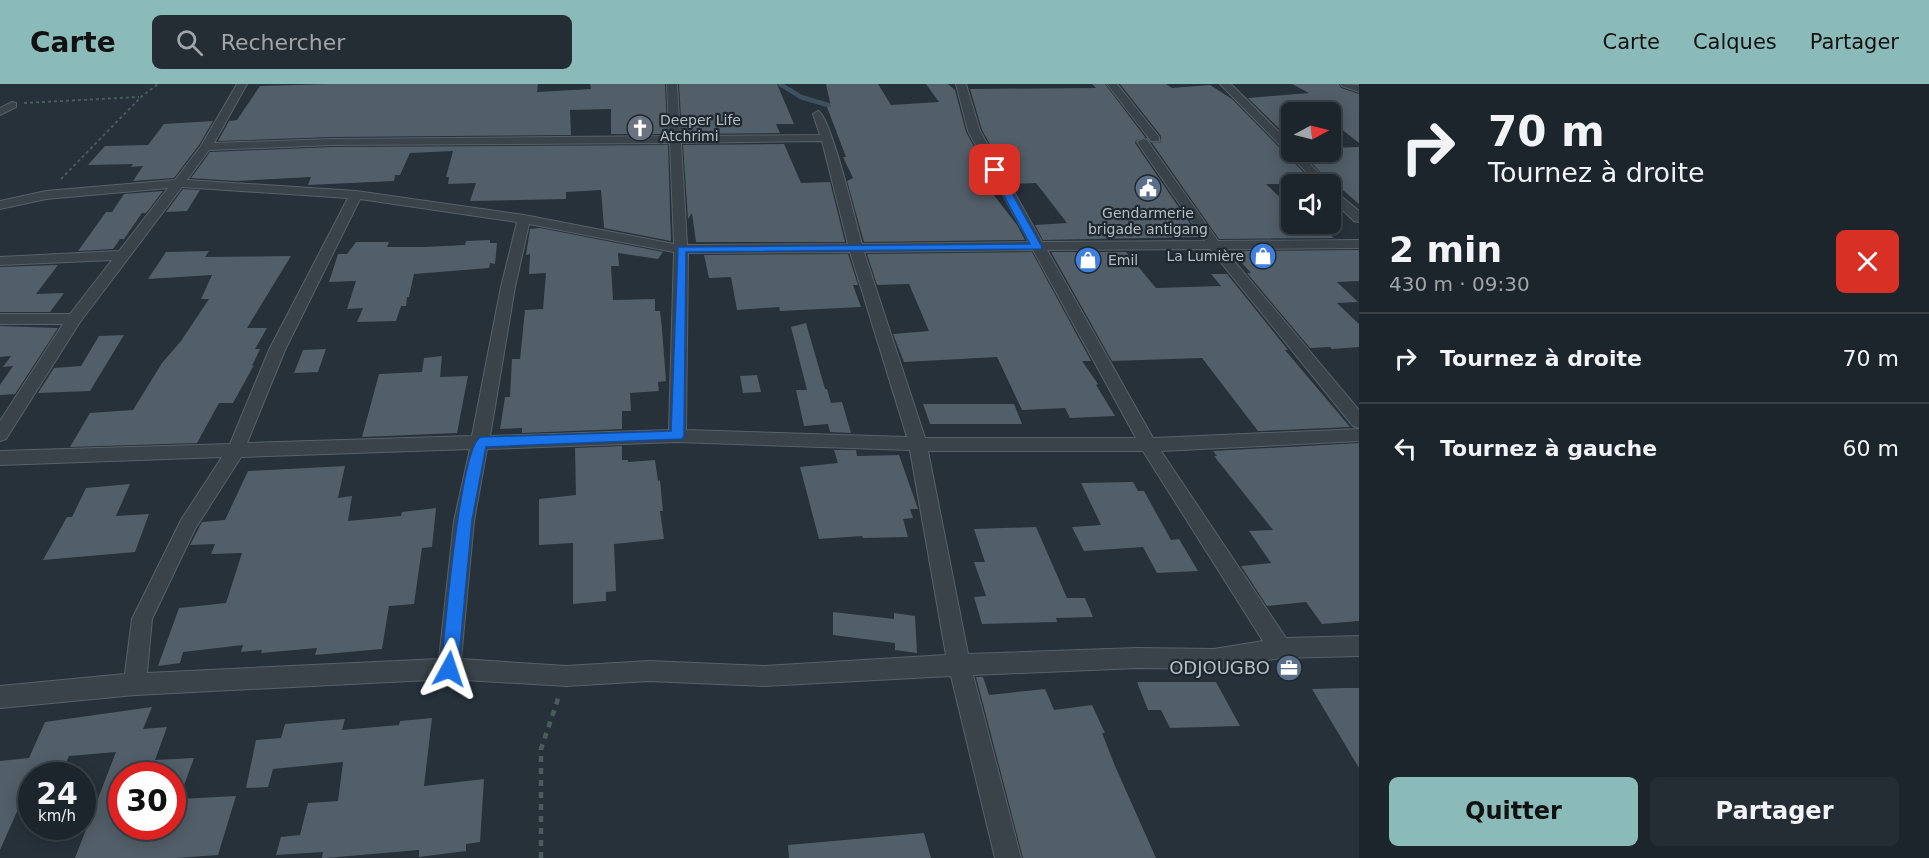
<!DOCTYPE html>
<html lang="fr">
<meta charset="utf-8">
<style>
body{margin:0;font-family:"DejaVu Sans",sans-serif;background:#252d34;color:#f1f3f6;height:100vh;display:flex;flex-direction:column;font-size:22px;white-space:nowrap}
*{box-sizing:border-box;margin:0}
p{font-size:20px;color:#a0a5a9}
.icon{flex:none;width:33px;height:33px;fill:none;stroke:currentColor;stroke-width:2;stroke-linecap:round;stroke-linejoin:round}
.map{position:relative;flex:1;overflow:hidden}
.panel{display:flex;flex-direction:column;background:#1c252c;width:570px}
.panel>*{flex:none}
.banner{background:#1c252c;color:#f1f3f6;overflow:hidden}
.needle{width:39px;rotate:83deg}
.tools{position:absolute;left:1281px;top:18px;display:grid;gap:12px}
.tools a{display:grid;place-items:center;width:60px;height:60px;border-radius:9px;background:#1c252c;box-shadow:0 3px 15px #0003,0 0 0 2px #3a4248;font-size:30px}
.speed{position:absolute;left:18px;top:678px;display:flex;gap:12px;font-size:30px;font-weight:700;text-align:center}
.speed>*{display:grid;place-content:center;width:78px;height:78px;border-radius:50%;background:#1c252c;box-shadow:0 3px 15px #0003,0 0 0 2px #3a4248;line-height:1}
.speed small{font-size:15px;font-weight:400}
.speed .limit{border:9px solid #d22;background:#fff;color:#111}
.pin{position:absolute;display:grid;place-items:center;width:51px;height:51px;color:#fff;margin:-26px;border-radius:12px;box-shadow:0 3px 9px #0006}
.me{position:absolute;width:66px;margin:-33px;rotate:5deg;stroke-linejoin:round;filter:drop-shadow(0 0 4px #0008)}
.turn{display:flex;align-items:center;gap:21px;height:126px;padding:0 30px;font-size:27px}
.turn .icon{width:78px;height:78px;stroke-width:2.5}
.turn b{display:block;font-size:42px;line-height:51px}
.round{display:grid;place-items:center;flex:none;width:63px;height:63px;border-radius:9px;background:#252d34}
.overview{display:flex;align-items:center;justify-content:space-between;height:102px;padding:0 30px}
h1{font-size:36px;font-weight:800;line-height:45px}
.action{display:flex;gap:12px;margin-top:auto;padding:12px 30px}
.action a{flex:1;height:69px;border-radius:9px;background:#8bbbb9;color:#111;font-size:24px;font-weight:800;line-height:69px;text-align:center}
.action a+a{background:#252d34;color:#f1f3f6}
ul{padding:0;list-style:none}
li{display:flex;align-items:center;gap:18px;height:90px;padding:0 30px;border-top:2px solid #3a4248}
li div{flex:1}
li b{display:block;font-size:22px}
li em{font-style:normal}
header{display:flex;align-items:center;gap:36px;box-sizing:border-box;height:84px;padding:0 30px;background:#8bbbb9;color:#111}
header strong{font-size:28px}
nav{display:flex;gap:33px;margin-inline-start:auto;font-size:21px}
.search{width:420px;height:54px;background:#252d34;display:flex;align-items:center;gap:15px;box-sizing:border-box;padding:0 21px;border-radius:9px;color:#a0a5a9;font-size:22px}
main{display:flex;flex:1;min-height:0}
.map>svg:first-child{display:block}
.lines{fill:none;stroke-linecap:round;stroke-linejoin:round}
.stream{stroke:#3e5160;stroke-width:4.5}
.building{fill:#525e68;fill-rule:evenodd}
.street-casing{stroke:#586168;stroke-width:2}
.path-far1{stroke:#4a5c5b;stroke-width:2;stroke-dasharray:3 3;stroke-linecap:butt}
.path{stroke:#4a5c5b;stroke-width:4.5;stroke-dasharray:6 6;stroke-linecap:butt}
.street{fill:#3a434a;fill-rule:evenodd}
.route{fill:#1a73e8;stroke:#114b97;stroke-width:1.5}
.labels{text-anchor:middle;stroke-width:4.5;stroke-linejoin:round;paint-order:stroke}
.far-poi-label{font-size:14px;fill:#b6bec6;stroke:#1f282f;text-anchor:start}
.near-poi-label{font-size:18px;fill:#b6bec6;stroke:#1f282f;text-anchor:end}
</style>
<header>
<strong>Carte</strong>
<div class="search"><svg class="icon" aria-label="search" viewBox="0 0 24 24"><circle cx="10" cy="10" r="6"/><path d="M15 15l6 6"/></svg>Rechercher</div>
<nav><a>Carte</a><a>Calques</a><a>Partager</a></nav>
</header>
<main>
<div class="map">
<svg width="1359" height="774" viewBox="0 0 1359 774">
<rect width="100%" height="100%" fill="#26313a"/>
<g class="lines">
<g class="stream">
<polyline points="780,0 801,13 838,24"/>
<polyline points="1133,54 1169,59"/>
</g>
</g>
<g class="building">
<polygon points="330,0 538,0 537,8 591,5 590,0 665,0 667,50 611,50 611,25 570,26 571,51 332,53 218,57 229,37 237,36 260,2"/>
<polygon points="679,0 777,0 794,40 776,40 780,49 682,50"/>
<polygon points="826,0 878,0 891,21 939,18 926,0 948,0 955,6 966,48 995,101 986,101 1017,141 1025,156 864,158 847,97 853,94 843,73 846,73 827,23 831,23"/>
<polygon points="1092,0 1105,0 1145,53 1136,56 1135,59 1199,153 1043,156 1035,141 1067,139 1036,99 1012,100 982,46 970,5 1096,4"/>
<polygon points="1120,0 1166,0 1172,4 1210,1 1232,15 1315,100 1266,100 1292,125 1292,140 1318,141 1334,154 1219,155 1152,59 1161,59 1161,52"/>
<polygon points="1292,0 1339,0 1341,4 1359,10 1359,59 1330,36 1330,28 1292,28 1292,57 1248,14 1309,9"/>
<polygon points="213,37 199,61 174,94 133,97 143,82 131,83 133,80 88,81 105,62 148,61 164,40"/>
<polygon points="784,60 801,99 830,98 845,158 696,158 692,129 688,135 683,61"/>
<polygon points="668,61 671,157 604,144 601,106 566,108 566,115 470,117 476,99 448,100 449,93 446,93 453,67 410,69 400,91 395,91 394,97 308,101 311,93 236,97 191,94 210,68 332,63"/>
<polygon points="1359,63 1359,120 1336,100 1332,100 1301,68 1330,68 1330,64"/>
<polygon points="183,105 200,106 187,127 166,128"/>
<polygon points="163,107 146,129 142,129 124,155 120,155 113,165 78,167 106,128 112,128 124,110"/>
<polygon points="540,144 663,168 658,175 618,169 619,182 611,182 613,216 655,215 655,227 660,227 662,245 666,297 658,298 659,307 630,309 631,327 622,327 622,345 522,349 522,344 500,345 505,313 510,313 512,275 520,275 525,226 543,225 546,189 529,190 530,170 526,171 530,145"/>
<polygon points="490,156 490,159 497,159 495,180 490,179 489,184 414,190 409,213 407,213 406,222 401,222 396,237 357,238 363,224 347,225 356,197 329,198 338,170 347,170 356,158 389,158 387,163 425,163 465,161 466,157"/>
<polygon points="1359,166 1359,197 1337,198 1358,218 1337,219 1359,240 1359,263 1332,265 1330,263 1310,264 1247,189 1251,189 1231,167"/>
<polygon points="209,167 205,173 291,172 247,244 267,244 255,265 260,265 252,282 254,281 233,319 219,319 197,359 70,363 90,329 133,326 162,279 181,257 209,215 201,215 212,191 148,195 166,168"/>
<polygon points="1032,168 1091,277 1082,277 1098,300 1096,301 1115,332 1070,334 1065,324 1022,326 997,273 904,278 893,250 929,247 909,200 877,201 867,170"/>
<polygon points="1051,168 1126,168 1156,204 1221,202 1211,190 1227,190 1288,266 1285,266 1350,343 1258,347 1202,274 1112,277"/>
<polygon points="848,170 858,201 853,201 861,223 780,227 779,223 737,226 731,193 709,194 704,171"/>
<polygon points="58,181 36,210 64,209 50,228 0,228 0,183"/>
<polygon points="806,239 825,305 827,305 831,319 842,318 851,349 830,348 828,340 804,342 796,306 807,306 791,243"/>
<polygon points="0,242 58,244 15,310 0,311 0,301 13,282 3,283 11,272 0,273"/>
<polygon points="124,251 90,307 38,309 54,284 81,282 99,252"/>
<polygon points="326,265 318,288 294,289 303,266"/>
<polygon points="442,272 440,293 468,292 457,349 362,353 379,290 422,288 424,274"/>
<polygon points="757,291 761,308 743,309 740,292"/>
<polygon points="923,320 1014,320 1022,340 930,340"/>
<polygon points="1359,359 1359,537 1322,540 1306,518 1267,522 1241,482 1271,479 1249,447 1273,446 1214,372 1217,372 1213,367"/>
<polygon points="622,362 622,376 628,376 628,378 655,376 658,397 660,396 663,427 660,427 664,455 614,460 616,507 606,508 606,517 573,520 573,459 539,461 539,415 576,411 575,364"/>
<polygon points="834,366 856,366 857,372 899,371 918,425 910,425 913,434 903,435 908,453 863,454 862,452 819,455 800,383 838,379"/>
<polygon points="345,382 338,414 352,412 348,437 401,432 402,428 436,424 432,463 422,464 414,520 389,522 382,565 315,571 317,564 261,569 262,566 241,568 243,561 183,568 180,579 158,582 179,524 226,519 242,469 211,470 215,460 190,461 202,438 225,436 248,387"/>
<polygon points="1133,398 1138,407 1144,407 1171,456 1179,455 1198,487 1157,489 1143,463 1084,467 1072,443 1101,441 1081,399"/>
<polygon points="130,400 116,432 149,430 135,468 43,476 67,433 72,433 86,404"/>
<polygon points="1036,443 1067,514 1085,514 1093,533 1056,534 1057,538 982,540 974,513 986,512 974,478 985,478 974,445"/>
<polygon points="833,528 894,535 894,529 915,532 917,569 895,566 895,559 833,551"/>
<polygon points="976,593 983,593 989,611 1045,605 1054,626 1092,621 1105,649 1102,649 1115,682 1156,774 1023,774"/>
<polygon points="1137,598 1216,598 1240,642 1170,644 1161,626 1148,626"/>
<polygon points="1344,604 1359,604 1359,684 1312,605"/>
<path d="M152 623 143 645 167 643 155 676 194 674 179 715 236 712 218 771 176 774H75L116 668 69 672 60 692H32V722L19 723 0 766V677L29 674 45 638ZM122 692H172V742H122Z"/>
<polygon points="432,634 424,702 484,695 480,758 466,760 466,767 419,773 419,766 326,774 322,774 323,768 276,771 281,753 300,751 308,719 338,717 343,678 273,685 268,703 246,704 256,656 281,654 285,640 345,635 342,646 399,641 400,637"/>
<polygon points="924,749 931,774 789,774 788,761"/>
</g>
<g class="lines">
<defs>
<g id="street">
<path d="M237 0H247L214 59 332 55 669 52 667 0H677L680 52 820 51 813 30 818 27C831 32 856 140 862 160L1029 158 968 47 956 0H966L980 47 1042 158 1205 157 1137 58 1143 55 1147 56 1218 157 1359 156V164L1224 165 1359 326V344L1353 342 1210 165 1047 166 1153 354 1359 345V357L1161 367 1286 554 1359 552V572L1280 574 1214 585 1137 584 973 591 1021 774H995L951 592 764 602 649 597 566 602 449 595 135 611 0 624V602L125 590 132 535 181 436 222 373 0 381V367L230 360 269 266 348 114 182 103 80 238 6 355 0 357V337L63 240H0V230H70L112 176 0 181V173L119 167 168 104 46 115 0 125V117L46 107 175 96 201 62ZM822 57 848 160 687 161 681 59ZM670 59 674 160 524 131 356 107 187 96 209 66 332 61ZM360 115 517 138 501 203 472 352 247 359 285 266ZM529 140 674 168 669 346 490 352 515 203ZM1033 166 1136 354H925L864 168ZM850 168 907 353 686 346 688 169ZM677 358 910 366 946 571 764 582 649 577 566 582 461 575 474 437 487 365ZM470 365 454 437 439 575 147 589 152 535 195 445 241 373ZM928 367H1143L1263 557 1214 565 1137 564 968 570Z"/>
<polygon points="1107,0 1117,0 1159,53 1159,57 1151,57"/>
<polygon points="1220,0 1231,0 1292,61 1292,68 1298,68 1330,100 1318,100"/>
<polygon points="1341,0 1359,1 1359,8 1342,2"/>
<polygon points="12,18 16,19 16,23 0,31 0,24"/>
<polygon points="1330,103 1359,127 1359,138 1354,137 1330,114"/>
</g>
</defs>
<use href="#street" class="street-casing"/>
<g class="path-far1">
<polyline points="24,19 139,13"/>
<polyline points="61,95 141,13 158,0"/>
</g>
<polyline class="path" points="541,774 541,665 559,612"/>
<use href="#street" class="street"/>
</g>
<path class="route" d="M995 83 999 86 1042 163 1041 165 686 168 684 352 682 355 486 363 472 436 458 585 455 590 449 593 443 590 441 585C444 555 460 360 481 353L671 347 678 163 1030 160 990 86Z"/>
<defs>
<symbol id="church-disc" viewBox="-11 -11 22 22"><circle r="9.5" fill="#6b7280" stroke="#1f282f"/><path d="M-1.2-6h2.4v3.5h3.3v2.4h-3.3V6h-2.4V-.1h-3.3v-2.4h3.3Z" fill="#fff"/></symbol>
<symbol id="civic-disc" viewBox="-11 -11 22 22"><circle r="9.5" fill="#5c6f8a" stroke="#1f282f"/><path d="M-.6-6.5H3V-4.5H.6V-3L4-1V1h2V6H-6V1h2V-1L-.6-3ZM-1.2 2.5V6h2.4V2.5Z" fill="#fff"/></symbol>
<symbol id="shop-disc" viewBox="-11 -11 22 22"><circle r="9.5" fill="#3f7fe0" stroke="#1f282f"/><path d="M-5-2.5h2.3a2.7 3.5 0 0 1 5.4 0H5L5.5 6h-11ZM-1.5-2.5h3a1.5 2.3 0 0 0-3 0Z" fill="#fff"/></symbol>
<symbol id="office-disc" viewBox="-11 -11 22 22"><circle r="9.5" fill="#5c6f8a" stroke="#1f282f"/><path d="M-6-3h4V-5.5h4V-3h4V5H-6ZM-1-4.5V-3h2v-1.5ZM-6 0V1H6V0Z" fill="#fff"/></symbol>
</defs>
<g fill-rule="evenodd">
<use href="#church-disc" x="625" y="29" width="30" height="30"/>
<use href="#civic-disc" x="1133" y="89" width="30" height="30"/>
<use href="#shop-disc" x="1248" y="157" width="30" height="30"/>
<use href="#shop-disc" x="1073" y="161" width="30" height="30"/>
<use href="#office-disc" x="1274" y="569" width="30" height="30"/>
</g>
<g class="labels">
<g class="far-poi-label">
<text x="660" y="41">Deeper Life<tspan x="660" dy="16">Atchrimi</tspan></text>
<text x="1148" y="134" text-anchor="middle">Gendarmerie<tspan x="1148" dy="16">brigade antigang</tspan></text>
<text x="1244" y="177" text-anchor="end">La Lumière</text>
<text x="1108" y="181">Emil</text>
</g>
<g class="near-poi-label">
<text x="1270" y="590">ODJOUGBO</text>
</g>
</g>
</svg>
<div class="tools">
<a><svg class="needle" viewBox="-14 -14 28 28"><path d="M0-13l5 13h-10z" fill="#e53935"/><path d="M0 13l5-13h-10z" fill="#a0a5a9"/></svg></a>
<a><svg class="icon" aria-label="sound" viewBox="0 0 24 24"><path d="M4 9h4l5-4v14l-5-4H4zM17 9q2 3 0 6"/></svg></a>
</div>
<div class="speed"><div>24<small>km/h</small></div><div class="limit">30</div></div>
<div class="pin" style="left:995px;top:86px;background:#d93025"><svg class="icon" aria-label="arrive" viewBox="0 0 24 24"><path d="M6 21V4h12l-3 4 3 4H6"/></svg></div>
<svg class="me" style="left:449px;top:585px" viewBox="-20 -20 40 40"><path d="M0-17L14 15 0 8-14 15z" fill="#1a73e8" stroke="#fff" stroke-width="4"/></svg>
</div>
<section class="panel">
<div class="banner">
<div class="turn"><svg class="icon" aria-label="right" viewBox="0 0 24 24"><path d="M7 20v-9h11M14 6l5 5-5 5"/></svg><div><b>70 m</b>Tournez à droite</div></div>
</div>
<div class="overview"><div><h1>2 min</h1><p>430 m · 09:30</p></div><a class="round" style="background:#d93025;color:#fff"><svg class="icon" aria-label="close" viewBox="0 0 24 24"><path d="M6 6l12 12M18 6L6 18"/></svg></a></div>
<ul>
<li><svg class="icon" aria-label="right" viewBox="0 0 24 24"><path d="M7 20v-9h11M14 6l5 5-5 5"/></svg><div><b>Tournez à droite</b></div><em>70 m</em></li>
<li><svg class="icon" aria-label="left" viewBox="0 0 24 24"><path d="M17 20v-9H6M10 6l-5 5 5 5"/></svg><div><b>Tournez à gauche</b></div><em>60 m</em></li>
</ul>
<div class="action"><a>Quitter</a><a>Partager</a></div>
</section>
</main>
